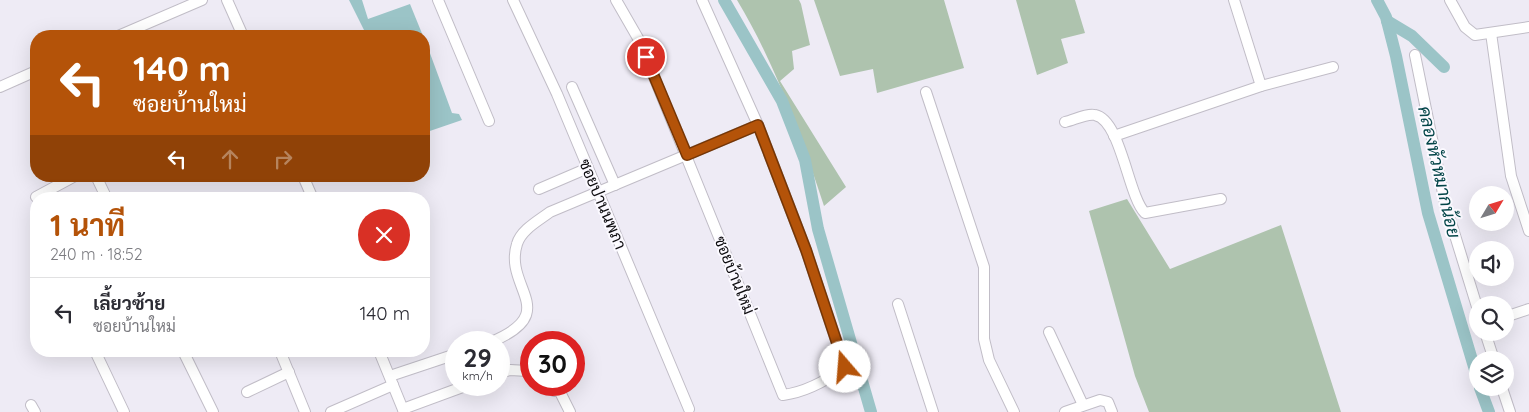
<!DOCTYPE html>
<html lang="th">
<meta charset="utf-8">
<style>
body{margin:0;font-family:Quicksand,Sarabun,sans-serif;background:#f7f7f7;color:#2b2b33;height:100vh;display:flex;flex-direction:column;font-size:19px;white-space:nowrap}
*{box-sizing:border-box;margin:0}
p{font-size:16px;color:#7c7c81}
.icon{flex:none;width:28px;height:28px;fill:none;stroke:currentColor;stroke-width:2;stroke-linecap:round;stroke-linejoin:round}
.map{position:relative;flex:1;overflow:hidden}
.panel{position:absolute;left:30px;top:192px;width:400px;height:165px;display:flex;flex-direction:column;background:#fff;border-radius:20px;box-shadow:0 5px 20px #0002}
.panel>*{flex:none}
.top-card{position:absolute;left:30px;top:30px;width:400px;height:152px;border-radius:20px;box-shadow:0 5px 20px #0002;background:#b45309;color:#fff;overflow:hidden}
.needle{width:32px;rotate:52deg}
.buttons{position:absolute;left:1469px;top:186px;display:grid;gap:10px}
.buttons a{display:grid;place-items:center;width:45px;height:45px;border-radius:50%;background:#fff;box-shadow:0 5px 20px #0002;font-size:25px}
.speed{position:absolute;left:445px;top:331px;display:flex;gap:10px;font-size:25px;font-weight:700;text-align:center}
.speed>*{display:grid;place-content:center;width:65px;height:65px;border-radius:50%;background:#fff;box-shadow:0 5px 20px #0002;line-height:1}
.speed small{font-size:12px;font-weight:400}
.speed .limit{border:8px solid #d22;background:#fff;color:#111}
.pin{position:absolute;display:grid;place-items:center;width:42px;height:42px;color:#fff;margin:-21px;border:2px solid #fff;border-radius:50%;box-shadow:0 1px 5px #0007}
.me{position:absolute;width:55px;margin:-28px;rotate:342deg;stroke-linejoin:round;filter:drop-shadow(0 0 4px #0008)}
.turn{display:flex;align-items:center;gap:18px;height:105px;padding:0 20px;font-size:22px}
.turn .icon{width:65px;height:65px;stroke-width:2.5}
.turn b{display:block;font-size:35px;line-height:42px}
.lanes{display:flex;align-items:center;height:48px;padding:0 20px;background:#0003;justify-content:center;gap:25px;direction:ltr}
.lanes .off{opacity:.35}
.round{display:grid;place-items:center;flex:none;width:52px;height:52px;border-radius:26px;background:#f7f7f7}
.overview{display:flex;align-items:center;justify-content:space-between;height:85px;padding:0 20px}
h1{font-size:30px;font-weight:700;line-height:38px;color:#b45309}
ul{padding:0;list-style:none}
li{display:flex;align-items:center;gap:15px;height:70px;padding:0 20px;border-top:1px solid #e1e1e2}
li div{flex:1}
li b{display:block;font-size:19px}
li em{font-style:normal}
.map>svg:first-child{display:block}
.green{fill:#aec3ae}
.water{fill:#9bc4c7}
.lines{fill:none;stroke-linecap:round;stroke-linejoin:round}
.canal{stroke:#9bc4c7;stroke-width:12}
.minor-casing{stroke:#c1bdc7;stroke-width:12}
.minor{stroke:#fff;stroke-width:10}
.route-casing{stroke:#753606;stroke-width:12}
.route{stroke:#b45309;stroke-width:9}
.labels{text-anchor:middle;stroke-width:4;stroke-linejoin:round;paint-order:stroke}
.street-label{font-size:16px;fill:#0d0c0f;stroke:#fbf9ff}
.water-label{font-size:18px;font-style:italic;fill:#034548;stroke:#fbf9ff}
</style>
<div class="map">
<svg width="1529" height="412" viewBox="0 0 1529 412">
<rect width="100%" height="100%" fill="#eeebf5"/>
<g class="green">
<path d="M737 0H799L801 4 810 45 792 51 794 69 780 81 846 187 824 206C801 136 775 63 737 0Z"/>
<polygon points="814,0 944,0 964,68 877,93 873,69 840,76"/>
<polygon points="1016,0 1075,0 1085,33 1061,39 1068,63 1037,75"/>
<polygon points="1127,199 1170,269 1281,225 1341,412 1149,412 1135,376 1089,211"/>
</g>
<g class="water">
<polygon points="349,0 362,0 368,19 410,4 423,36 367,36"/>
<polygon points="424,37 452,113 459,114 462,120 424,133"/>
</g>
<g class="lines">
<g class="canal">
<polyline points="724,0 782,101 805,160 818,229 871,412"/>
<polyline points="1377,0 1386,17 1396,56 1428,213 1478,380"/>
<polyline points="1387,21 1412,36 1444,67"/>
<polyline points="1480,388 1489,412"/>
</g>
<defs>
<g id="minor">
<polyline points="227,0 243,36"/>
<polyline points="438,0 489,121"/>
<polyline points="513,0 557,94 689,409"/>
<path d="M616 0 639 40 783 395C806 392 826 381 845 367L806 250 758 125 702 0"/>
<polyline points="1234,0 1261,86"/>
<polyline points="1450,0 1465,27 1475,35 1529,27"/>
<polyline points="1491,33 1511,176 1529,231"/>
<polyline points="118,36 202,0"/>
<polyline points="1415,55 1445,203 1478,310"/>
<polyline points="0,87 36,71"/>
<polyline points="572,87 615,185"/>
<polyline points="926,92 984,267 984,339 989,360 1014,412"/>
<path d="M1065 122C1074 120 1087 113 1095 115 1121 120 1128 196 1145 213L1221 199"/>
<polyline points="1114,136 1261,86 1333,67"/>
<polyline points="96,176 107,199"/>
<polyline points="303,176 313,199"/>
<polyline points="539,189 588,168"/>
<polyline points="36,197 75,176"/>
<polyline points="898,304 933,412"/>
<polyline points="1505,317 1529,309"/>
<polyline points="1049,332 1083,405"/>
<polyline points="1485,332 1494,360"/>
<path d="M491 342C563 312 503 288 517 244 521 230 538 221 550 212L758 125"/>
<polyline points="95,351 124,412"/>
<polyline points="183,351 213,412"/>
<polyline points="280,351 305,412"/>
<polyline points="379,351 404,412"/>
<polyline points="499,373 510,370 528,371"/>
<polyline points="390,376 456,354"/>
<polyline points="538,385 554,391 568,385"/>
<polyline points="1502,388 1510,412"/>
<polyline points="559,390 570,412"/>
<polyline points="247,392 289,372"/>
<polyline points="31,405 35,412"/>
<polyline points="403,409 468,385"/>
<polyline points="331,412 393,385"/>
<polyline points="1065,412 1100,400 1108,402 1112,412"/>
</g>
</defs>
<use href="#minor" class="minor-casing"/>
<use href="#minor" class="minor"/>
</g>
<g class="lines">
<defs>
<polyline id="route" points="646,57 687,155 758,125 806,250 845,367"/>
</defs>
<use href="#route" class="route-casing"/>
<use href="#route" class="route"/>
</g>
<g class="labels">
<g class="street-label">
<text transform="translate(603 204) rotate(67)" y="6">ซอยปานนพภา</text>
<text transform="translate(735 275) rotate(68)" y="6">ซอยบ้านใหม่</text>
</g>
<g class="water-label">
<text transform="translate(1439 172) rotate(77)" y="6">คลองหัวหมากน้อย</text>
</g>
</g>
</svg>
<div class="buttons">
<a><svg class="needle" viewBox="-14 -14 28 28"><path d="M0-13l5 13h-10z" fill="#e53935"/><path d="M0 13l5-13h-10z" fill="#7c7c81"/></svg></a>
<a><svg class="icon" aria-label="sound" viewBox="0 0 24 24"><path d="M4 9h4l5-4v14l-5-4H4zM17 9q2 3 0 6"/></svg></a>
<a><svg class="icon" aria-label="search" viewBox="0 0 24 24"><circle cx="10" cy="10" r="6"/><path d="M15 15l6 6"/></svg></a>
<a><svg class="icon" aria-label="layers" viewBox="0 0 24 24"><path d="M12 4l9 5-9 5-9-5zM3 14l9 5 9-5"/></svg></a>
</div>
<div class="speed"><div>29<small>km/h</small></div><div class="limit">30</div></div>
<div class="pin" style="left:646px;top:57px;background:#d93025"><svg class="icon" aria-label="arrive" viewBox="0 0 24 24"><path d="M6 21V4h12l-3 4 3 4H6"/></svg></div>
<svg class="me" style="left:845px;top:367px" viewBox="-20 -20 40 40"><circle r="19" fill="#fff"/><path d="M0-13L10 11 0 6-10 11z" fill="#b45309"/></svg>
<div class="top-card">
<div class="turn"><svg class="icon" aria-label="left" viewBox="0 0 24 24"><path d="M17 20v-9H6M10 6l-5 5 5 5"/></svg><div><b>140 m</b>ซอยบ้านใหม่</div></div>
<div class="lanes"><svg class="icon" aria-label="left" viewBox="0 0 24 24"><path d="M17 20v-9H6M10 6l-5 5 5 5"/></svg><svg class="icon off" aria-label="ahead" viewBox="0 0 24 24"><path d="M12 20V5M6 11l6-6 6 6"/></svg><svg class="icon off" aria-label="right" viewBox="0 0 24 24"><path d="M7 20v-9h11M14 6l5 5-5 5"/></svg></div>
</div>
<section class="panel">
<div class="overview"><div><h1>1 นาที</h1><p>240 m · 18:52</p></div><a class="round" style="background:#d93025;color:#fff"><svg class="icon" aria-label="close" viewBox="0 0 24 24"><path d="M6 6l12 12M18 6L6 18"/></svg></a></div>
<ul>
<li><svg class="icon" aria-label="left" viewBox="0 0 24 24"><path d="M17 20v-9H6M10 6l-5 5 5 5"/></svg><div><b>เลี้ยวซ้าย</b><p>ซอยบ้านใหม่</p></div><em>140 m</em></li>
</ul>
</section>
</div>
